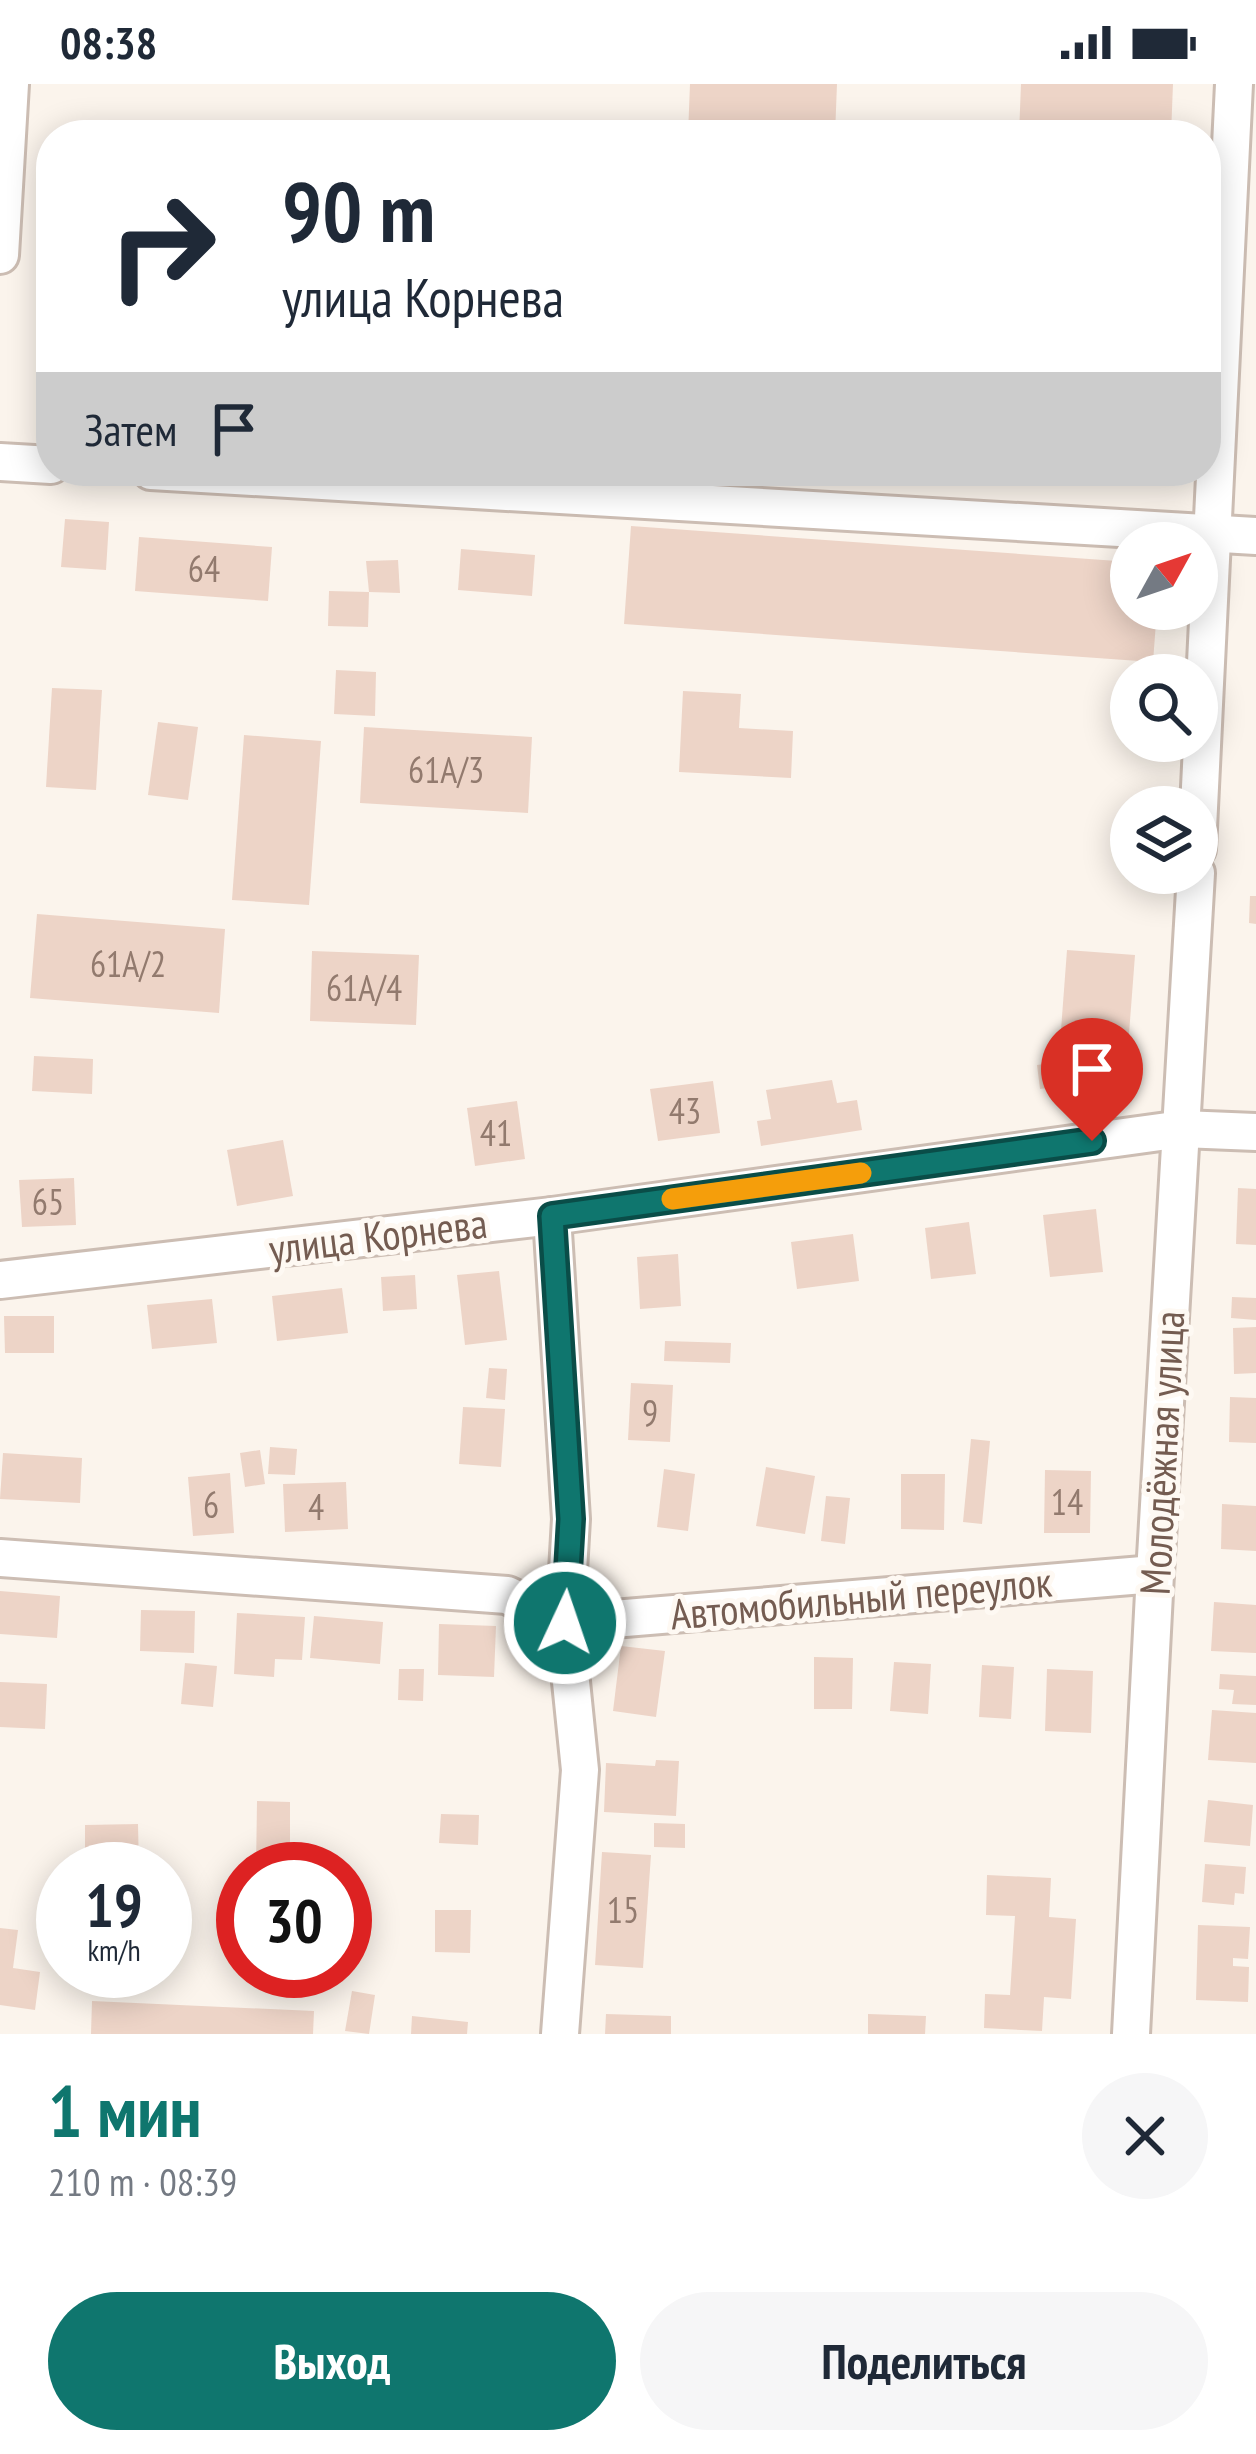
<!DOCTYPE html>
<html lang="ru">
<meta charset="utf-8">
<style>
body{margin:0;font-family:"PT Sans Narrow",sans-serif;background:#f6f6f7;color:#1f2937;height:100vh;display:flex;flex-direction:column;font-size:45px;white-space:nowrap}
*{box-sizing:border-box;margin:0}
p{font-size:39px;color:#747a83}
.icon{flex:none;width:66px;height:66px;fill:none;stroke:currentColor;stroke-width:2;stroke-linecap:round;stroke-linejoin:round}
.map{position:relative;height:1950px;overflow:hidden}
.side{display:flex;flex-direction:column;background:#fff;flex:1}
.side>*{flex:none}
.top-card{position:absolute;left:36px;top:36px;width:1185px;height:366px;border-radius:48px;box-shadow:0 6px 30px #0003;background:#fff;color:#1f2937;overflow:hidden}
.needle{width:78px;rotate:50deg}
.tools{position:absolute;left:1110px;top:438px;display:grid;gap:24px}
.tools a{display:grid;place-items:center;width:108px;height:108px;border-radius:50%;background:#fff;box-shadow:0 6px 30px #0003;font-size:60px}
.speed{position:absolute;left:36px;top:1758px;display:flex;gap:24px;font-size:60px;font-weight:700;text-align:center}
.speed>*{display:grid;place-content:center;width:156px;height:156px;border-radius:50%;background:#fff;box-shadow:0 6px 30px #0003;line-height:1}
.speed small{font-size:30px;font-weight:400}
.speed .limit{border:18px solid #d22;background:#fff;color:#111}
.pin{position:absolute;display:grid;place-items:center;width:102px;height:102px;color:#fff;margin:-123px -51px;border-radius:50% 50% 50% 0;rotate:-45deg;box-shadow:0 0 12px #0007}
.pin .icon{rotate:45deg}
.me{position:absolute;width:132px;margin:-66px;rotate:3deg;stroke-linejoin:round;filter:drop-shadow(0 0 9px #0008)}
.turn{display:flex;align-items:center;gap:42px;height:252px;padding:0 48px;font-size:54px}
.turn .icon{width:156px;height:156px;stroke-width:2.5}
.turn b{display:block;font-size:84px;line-height:102px}
.then{display:flex;align-items:center;height:114px;padding:0 48px;background:#0003;gap:24px;font-size:45px}
.round{display:grid;place-items:center;flex:none;width:126px;height:126px;border-radius:63px;background:#f6f6f7}
.summary{display:flex;align-items:center;justify-content:space-between;height:204px;padding:0 48px}
h1{font-size:72px;font-weight:700;line-height:90px;color:#0f766e}
.cta{display:flex;gap:24px;margin-top:auto;padding:24px 48px}
.cta a{flex:1;height:138px;border-radius:72px;background:#0f766e;color:#fff;font-size:48px;font-weight:700;line-height:138px;text-align:center}
.cta a+a{background:#f6f6f7;color:#1f2937}
.status{display:flex;justify-content:space-between;align-items:center;height:84px;padding:0 60px;background:#fff;direction:ltr}
.status svg{height:33px;fill:currentColor}
.map>svg:first-child{display:block}
.building{fill:#edd4c7}
.lines{fill:none;stroke-linecap:round;stroke-linejoin:round}
.minor-casing{stroke:#ccbdb3;stroke-width:42}
.minor{stroke:#fff;stroke-width:36}
.route-casing{stroke:#0a4d48;stroke-width:30}
.route{stroke:#0f766e;stroke-width:21}
.slow{stroke:#f59e0b;stroke-width:21}
.labels{text-anchor:middle;stroke-width:10;stroke-linejoin:round;paint-order:stroke}
.number-label{font-size:36px;fill:#927a6e}
.street-label{font-size:42px;fill:#745c51;stroke:#fef9f3}
</style>
<div class="status"><b>08:38</b><svg viewBox="0 0 49 12"><path d="M0 12V9h3v3zM5 12V6h3v6zM10 12V3h3v9zM15 12V0h3v12zM26 1h20v11H26zM47 4h2v5h-2z"/></svg></div>
<div class="map">
<svg width="1256" height="1950" viewBox="0 0 1256 1950">
<rect width="100%" height="100%" fill="#fbf4ec"/>
<g class="building">
<polygon points="690,0 837,0 835,51 688,51"/>
<polygon points="1021,0 1173,0 1171,51 1019,51"/>
<polygon points="65,435 109,438 106,486 61,483"/>
<polygon points="631,442 1131,478 1131,525 1157,525 1153,578 624,540"/>
<polygon points="139,453 272,463 268,517 135,507"/>
<polygon points="461,465 535,471 532,512 458,506"/>
<polygon points="398,476 400,509 369,508 366,477"/>
<polygon points="329,507 369,508 368,543 328,542"/>
<polygon points="336,586 376,588 375,632 334,630"/>
<polygon points="52,604 102,606 96,706 46,703"/>
<polygon points="683,607 741,610 739,644 793,647 791,694 679,688"/>
<polygon points="158,638 198,643 188,716 148,711"/>
<polygon points="364,643 532,653 528,729 360,719"/>
<polygon points="244,651 321,657 309,821 232,816"/>
<polygon points="1250,812 1256,812 1256,840 1249,839"/>
<polygon points="37,830 225,845 219,929 30,914"/>
<polygon points="1067,866 1135,871 1129,950 1061,946"/>
<polygon points="312,867 419,871 416,941 310,937"/>
<polygon points="1114,970 1117,995 1040,1005 1037,981"/>
<polygon points="34,972 93,975 92,1010 32,1007"/>
<polygon points="832,996 837,1019 857,1016 862,1046 761,1062 757,1037 771,1035 766,1006"/>
<polygon points="713,997 720,1049 658,1057 650,1005"/>
<polygon points="517,1017 525,1075 475,1082 467,1024"/>
<polygon points="283,1056 293,1112 237,1122 227,1066"/>
<polygon points="74,1094 76,1141 22,1143 19,1096"/>
<polygon points="1238,1104 1256,1105 1256,1161 1236,1160"/>
<polygon points="1096,1125 1103,1188 1050,1193 1043,1131"/>
<polygon points="969,1138 976,1190 931,1195 925,1144"/>
<polygon points="853,1150 859,1197 797,1205 791,1158"/>
<polygon points="678,1170 681,1222 640,1225 637,1173"/>
<polygon points="499,1187 507,1256 465,1261 457,1191"/>
<polygon points="415,1191 417,1225 383,1227 381,1193"/>
<polygon points="342,1204 348,1249 277,1257 272,1212"/>
<polygon points="1232,1213 1256,1214 1256,1236 1231,1234"/>
<polygon points="212,1215 217,1259 152,1265 147,1221"/>
<polygon points="4,1232 54,1232 54,1269 5,1269"/>
<polygon points="1256,1243 1256,1289 1234,1290 1233,1244"/>
<polygon points="665,1257 731,1259 730,1279 664,1277"/>
<polygon points="489,1284 507,1285 505,1316 486,1314"/>
<polygon points="631,1299 673,1301 670,1358 628,1356"/>
<polygon points="1230,1313 1256,1314 1256,1359 1229,1358"/>
<polygon points="463,1323 505,1325 501,1383 459,1380"/>
<polygon points="971,1355 990,1357 982,1440 963,1438"/>
<polygon points="270,1363 297,1365 295,1391 268,1390"/>
<polygon points="260,1366 265,1400 245,1403 240,1369"/>
<polygon points="3,1369 82,1374 80,1419 0,1415"/>
<polygon points="766,1383 815,1392 805,1450 756,1442"/>
<polygon points="664,1385 695,1390 688,1447 657,1443"/>
<polygon points="1045,1386 1091,1387 1090,1449 1044,1449"/>
<polygon points="230,1389 234,1449 193,1452 188,1393"/>
<polygon points="901,1390 945,1390 944,1446 901,1445"/>
<polygon points="346,1398 348,1445 285,1448 283,1400"/>
<polygon points="826,1412 850,1414 845,1460 821,1457"/>
<polygon points="1222,1420 1256,1422 1256,1467 1221,1465"/>
<polygon points="0,1507 60,1512 57,1554 0,1550"/>
<polygon points="1214,1518 1256,1521 1256,1569 1211,1567"/>
<polygon points="141,1526 195,1527 194,1569 140,1567"/>
<polygon points="237,1529 305,1533 302,1576 275,1575 274,1593 234,1590"/>
<polygon points="314,1532 383,1538 380,1580 310,1574"/>
<polygon points="439,1540 496,1542 494,1593 438,1591"/>
<polygon points="621,1562 665,1567 656,1633 613,1627"/>
<polygon points="814,1573 853,1574 852,1625 814,1625"/>
<polygon points="894,1578 931,1580 928,1630 890,1627"/>
<polygon points="185,1579 217,1582 213,1623 181,1620"/>
<polygon points="982,1581 1014,1583 1011,1635 979,1633"/>
<polygon points="399,1585 424,1585 423,1617 398,1616"/>
<polygon points="1047,1585 1093,1587 1091,1649 1045,1647"/>
<polygon points="1220,1590 1256,1592 1256,1621 1232,1620 1234,1606 1219,1605"/>
<polygon points="0,1598 47,1600 45,1645 0,1643"/>
<polygon points="1212,1626 1256,1629 1256,1679 1208,1676"/>
<polygon points="656,1676 679,1677 676,1732 604,1728 606,1679 655,1682"/>
<polygon points="1208,1716 1253,1721 1250,1762 1204,1758"/>
<polygon points="257,1717 290,1718 290,1785 256,1785"/>
<polygon points="441,1730 479,1731 478,1761 439,1759"/>
<polygon points="654,1739 685,1740 685,1764 654,1763"/>
<polygon points="138,1740 139,1785 85,1785 85,1741"/>
<polygon points="602,1768 651,1771 643,1884 595,1881"/>
<polygon points="1205,1780 1246,1783 1244,1810 1235,1809 1234,1821 1202,1818"/>
<polygon points="987,1791 1051,1794 1049,1833 1076,1835 1071,1915 1044,1913 1042,1947 984,1944 985,1910 1010,1911 1015,1832 986,1831"/>
<polygon points="435,1826 471,1826 470,1869 435,1868"/>
<polygon points="1198,1841 1250,1843 1248,1875 1233,1874 1233,1882 1249,1883 1248,1918 1196,1916"/>
<polygon points="0,1844 18,1846 13,1884 40,1888 35,1926 0,1921"/>
<polygon points="352,1907 375,1911 369,1950 345,1947"/>
<polygon points="92,1917 314,1927 313,1950 91,1950"/>
<polygon points="606,1930 671,1932 671,1950 605,1950"/>
<polygon points="868,1930 926,1932 925,1950 868,1950"/>
<polygon points="412,1932 468,1938 467,1950 411,1950"/>
</g>
<g class="lines">
<defs>
<g id="minor">
<polyline points="0,171 10,0"/>
<polyline points="0,378 51,381"/>
<polyline points="151,387 1256,452"/>
<polyline points="1197,765 1234,0"/>
<polyline points="552,1132 571,1435 565,1539 580,1686 560,1950"/>
<polyline points="0,1196 552,1132 1182,1045 1256,1048"/>
<polyline points="0,1474 507,1511 565,1539 1155,1490"/>
<polyline points="1131,1950 1155,1490 1196,789"/>
</g>
</defs>
<use href="#minor" class="minor-casing"/>
<use href="#minor" class="minor"/>
</g>
<g class="lines">
<defs>
<polyline id="route" points="565,1539 571,1435 552,1132 1092,1057"/>
</defs>
<use href="#route" class="route-casing"/>
<use href="#route" class="route"/>
<polyline class="slow" points="672,1115 861,1089"/>
</g>
<g class="labels">
<g class="number-label">
<text x="204" y="498">64</text>
<text x="446" y="699">61А/3</text>
<text x="128" y="893">61А/2</text>
<text x="364" y="917">61А/4</text>
<text x="685" y="1040">43</text>
<text x="496" y="1062">41</text>
<text x="48" y="1131">65</text>
<text x="650" y="1342">9</text>
<text x="1067" y="1431">14</text>
<text x="211" y="1434">6</text>
<text x="316" y="1436">4</text>
<text x="623" y="1839">15</text>
</g>
<g class="street-label">
<text transform="translate(378 1152) rotate(-7)" y="15">улица Корнева</text>
<text transform="translate(1162 1369) rotate(-87)" y="15">Молодёжная улица</text>
<text transform="translate(861 1514) rotate(-5)" y="15">Автомобильный переулок</text>
</g>
</g>
</svg>
<div class="tools">
<a><svg class="needle" viewBox="-14 -14 28 28"><path d="M0-13l5 13h-10z" fill="#e53935"/><path d="M0 13l5-13h-10z" fill="#747a83"/></svg></a>
<a><svg class="icon" aria-label="search" viewBox="0 0 24 24"><circle cx="10" cy="10" r="6"/><path d="M15 15l6 6"/></svg></a>
<a><svg class="icon" aria-label="layers" viewBox="0 0 24 24"><path d="M12 4l9 5-9 5-9-5zM3 14l9 5 9-5"/></svg></a>
</div>
<div class="speed"><div>19<small>km/h</small></div><div class="limit">30</div></div>
<div class="pin" style="left:1092px;top:1057px;background:#d93025"><svg class="icon" aria-label="arrive" viewBox="0 0 24 24"><path d="M6 21V4h12l-3 4 3 4H6"/></svg></div>
<svg class="me" style="left:565px;top:1539px" viewBox="-20 -20 40 40"><circle r="17" fill="#0f766e" stroke="#fff" stroke-width="3"/><path d="M0-11L8 9 0 5-8 9z" fill="#fff"/></svg>
<div class="top-card">
<div class="turn"><svg class="icon" aria-label="right" viewBox="0 0 24 24"><path d="M7 20v-9h11M14 6l5 5-5 5"/></svg><div><b>90 m</b>улица Корнева</div></div>
<div class="then">Затем<svg class="icon" aria-label="arrive" viewBox="0 0 24 24"><path d="M6 21V4h12l-3 4 3 4H6"/></svg></div>
</div>
</div>
<section class="side">
<div class="summary"><div><h1>1 мин</h1><p>210 m · 08:39</p></div><a class="round"><svg class="icon" aria-label="close" viewBox="0 0 24 24"><path d="M6 6l12 12M18 6L6 18"/></svg></a></div>
<div class="cta"><a>Выход</a><a>Поделиться</a></div>
</section>
